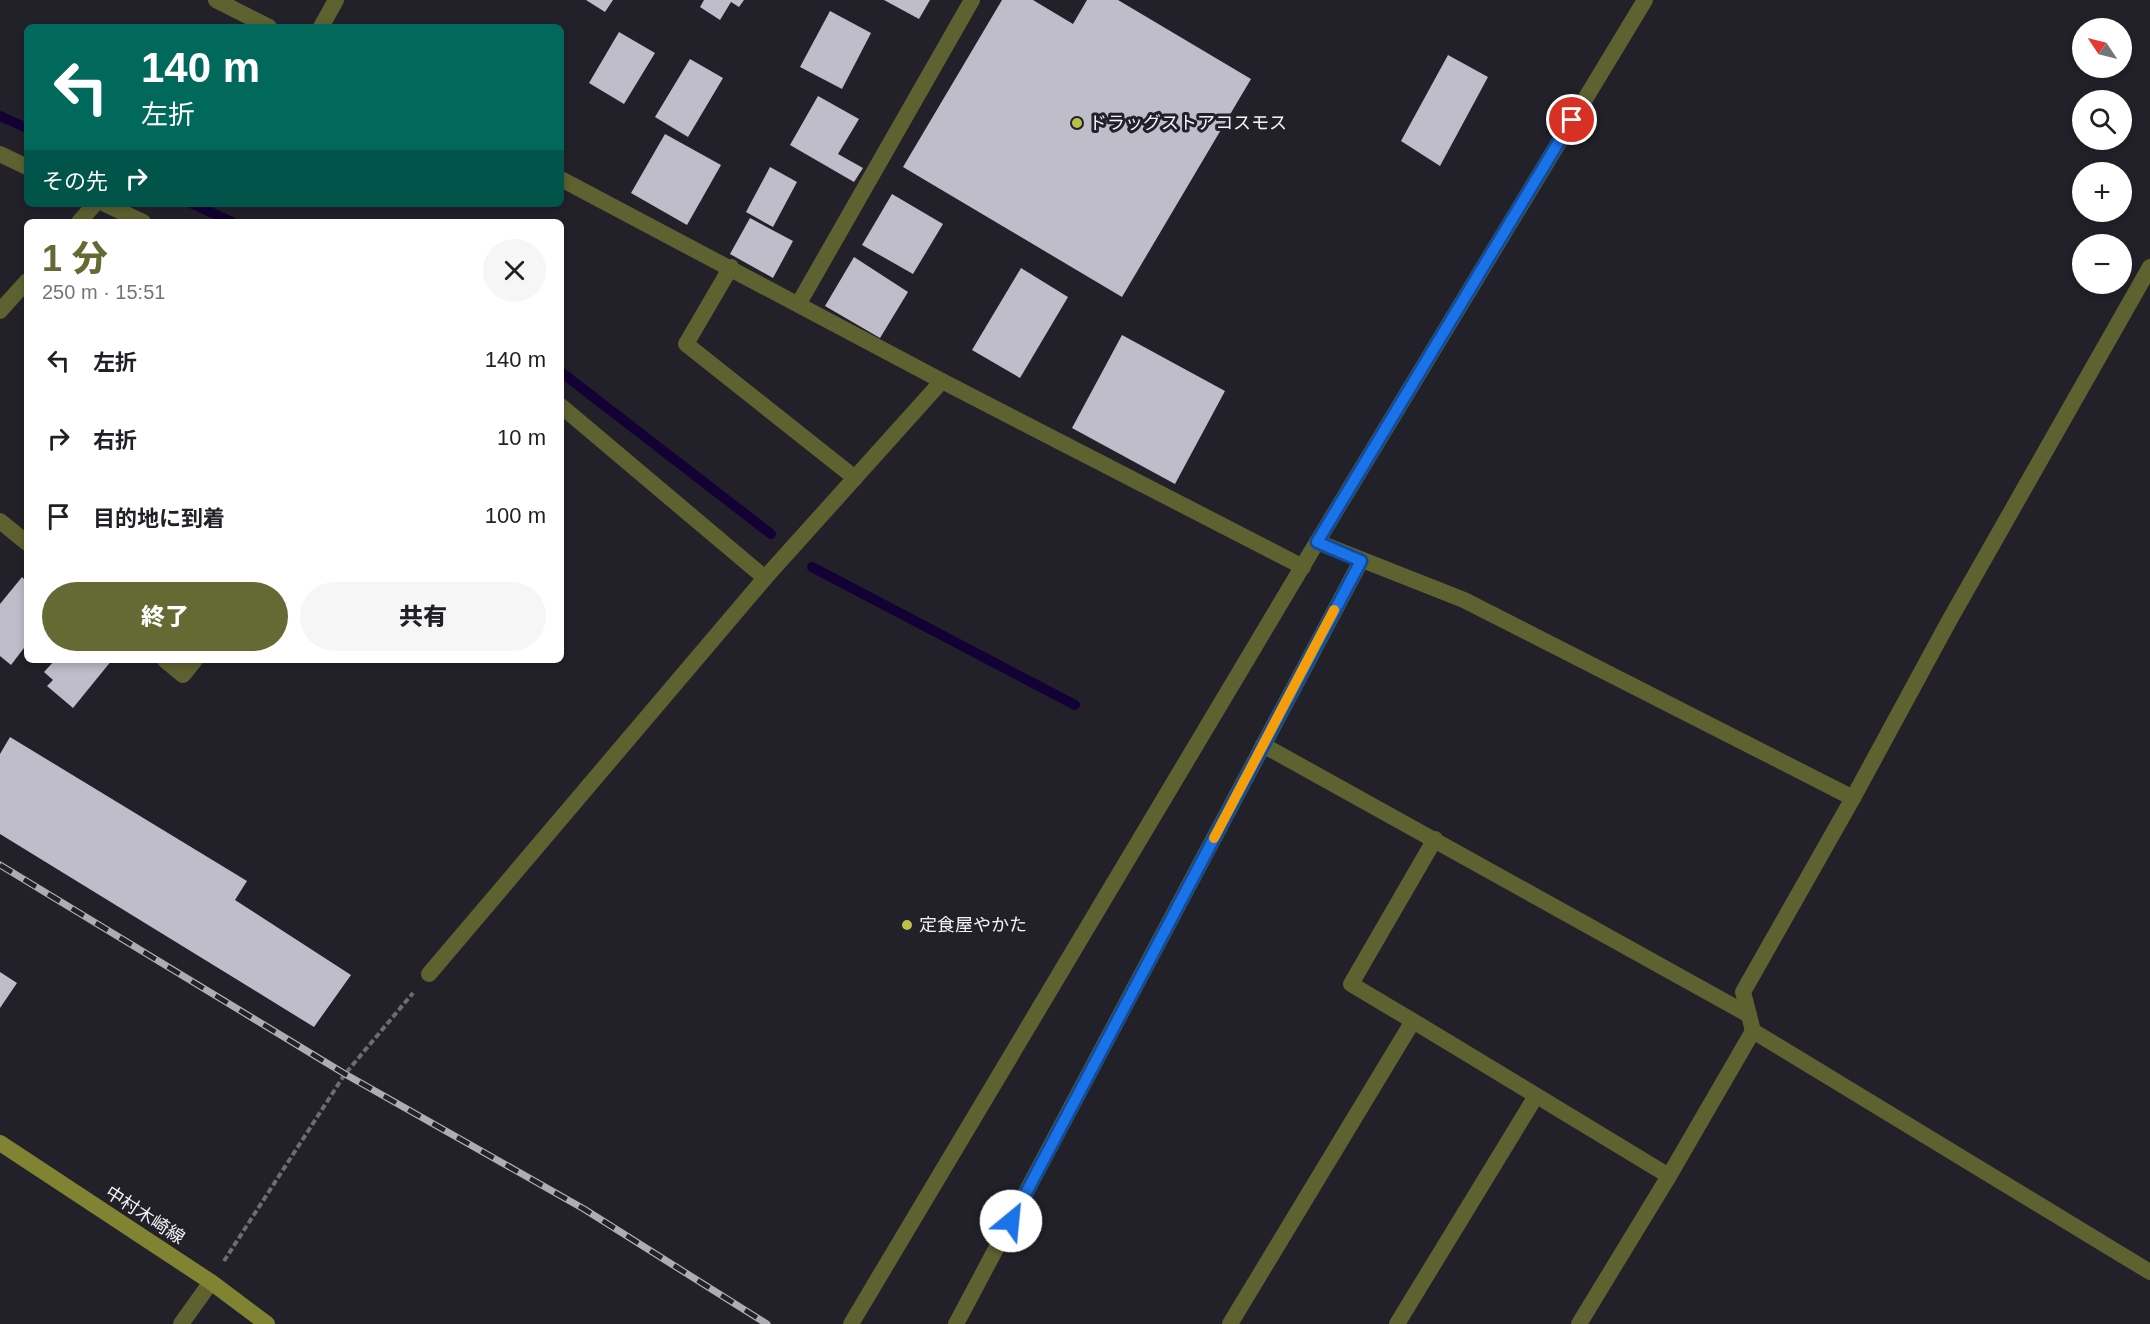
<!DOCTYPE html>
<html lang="ja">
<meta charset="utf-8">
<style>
body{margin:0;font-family:Helvetica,"Noto Sans JP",sans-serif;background:#f6f6f6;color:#202124;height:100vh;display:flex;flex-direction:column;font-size:22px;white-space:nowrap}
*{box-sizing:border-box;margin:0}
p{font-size:20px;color:#757577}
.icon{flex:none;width:33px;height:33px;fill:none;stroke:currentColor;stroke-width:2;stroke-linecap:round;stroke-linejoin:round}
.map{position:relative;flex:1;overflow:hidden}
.drawer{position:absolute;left:24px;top:219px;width:540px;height:444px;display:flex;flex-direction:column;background:#fff;border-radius:9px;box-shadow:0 3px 9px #0003}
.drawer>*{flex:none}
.hud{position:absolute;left:24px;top:24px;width:540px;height:183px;border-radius:9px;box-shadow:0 3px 9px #0003;background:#00695c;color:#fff;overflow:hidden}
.needle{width:39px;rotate:305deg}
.tools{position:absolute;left:2072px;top:18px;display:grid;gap:12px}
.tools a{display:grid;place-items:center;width:60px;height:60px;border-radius:50%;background:#fff;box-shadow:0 3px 9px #0003;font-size:30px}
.pin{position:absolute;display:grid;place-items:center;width:51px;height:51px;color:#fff;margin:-26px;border:3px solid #fff;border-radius:50%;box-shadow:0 2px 6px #0007}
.me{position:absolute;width:66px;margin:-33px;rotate:28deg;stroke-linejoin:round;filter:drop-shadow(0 0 4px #0008)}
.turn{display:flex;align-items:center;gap:21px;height:126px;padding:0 18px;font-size:27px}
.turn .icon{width:78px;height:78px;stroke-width:2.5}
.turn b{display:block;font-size:42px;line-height:51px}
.then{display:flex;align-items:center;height:57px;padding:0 18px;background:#0003;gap:12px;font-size:22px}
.round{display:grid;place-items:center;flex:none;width:63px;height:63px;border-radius:32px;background:#f6f6f6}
.head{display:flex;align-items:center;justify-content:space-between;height:102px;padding:0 18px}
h1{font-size:36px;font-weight:800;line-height:45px;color:#656933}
.button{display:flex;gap:12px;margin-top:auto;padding:12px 18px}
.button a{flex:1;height:69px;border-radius:36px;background:#656933;color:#fff;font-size:24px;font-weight:800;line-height:69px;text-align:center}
.button a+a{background:#f6f6f6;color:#202124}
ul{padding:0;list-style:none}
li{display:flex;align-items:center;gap:18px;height:78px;padding:0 18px}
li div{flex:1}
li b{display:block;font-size:22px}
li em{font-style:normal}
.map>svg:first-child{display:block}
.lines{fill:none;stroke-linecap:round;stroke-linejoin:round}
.stream{stroke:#130034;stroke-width:10}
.building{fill:#bebdc9}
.path{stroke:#6d6c74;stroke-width:4;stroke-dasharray:6 3;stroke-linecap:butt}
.minor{stroke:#5e6130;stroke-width:16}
.tertiary{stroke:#5e6130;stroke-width:16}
.secondary{stroke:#808432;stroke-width:16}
.rail-casing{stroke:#aeadb4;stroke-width:7}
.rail{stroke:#22212a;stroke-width:4.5;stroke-dasharray:14;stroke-linecap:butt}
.route-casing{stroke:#114b97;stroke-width:15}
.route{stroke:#1a73e8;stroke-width:10}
.slow{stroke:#f59e0b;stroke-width:10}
.poi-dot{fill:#bac045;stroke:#22212a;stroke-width:2}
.labels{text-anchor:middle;stroke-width:6;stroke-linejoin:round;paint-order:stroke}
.poi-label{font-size:18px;fill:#f4f3f9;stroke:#22212a;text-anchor:start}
.street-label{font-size:18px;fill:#f4f3f9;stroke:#22212a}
</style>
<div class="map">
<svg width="2150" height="1324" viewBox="0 0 2150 1324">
<rect width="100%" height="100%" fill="#22212a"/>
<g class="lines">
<g class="stream">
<polyline points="0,116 27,128"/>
<polyline points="193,204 232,222"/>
<polyline points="561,372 771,534"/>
<polyline points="812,567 1075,705"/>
</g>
</g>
<g class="building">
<polygon points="586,0 613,0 605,12"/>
<polygon points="704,0 744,0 739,7 731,2 720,20 700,7"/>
<polygon points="884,0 930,0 919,19"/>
<polygon points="1002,0 1033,0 1073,24 1087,0 1118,0 1251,79 1122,297 903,167"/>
<polygon points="830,11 871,33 842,89 800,67"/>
<polygon points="619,32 655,53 624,104 589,83"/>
<polygon points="1448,55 1488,77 1440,166 1401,141"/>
<polygon points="690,59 723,78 688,137 655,117"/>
<polygon points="818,96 859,119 838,154 863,168 854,182 790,145"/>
<polygon points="665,134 721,165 687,225 631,193"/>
<polygon points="770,167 797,182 773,227 746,212"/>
<polygon points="892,194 943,224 913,274 862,245"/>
<polygon points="750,218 793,241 773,278 730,254"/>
<polygon points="854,257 908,292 880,338 825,306"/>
<polygon points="1021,268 1068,297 1020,378 972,350"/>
<polygon points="1122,335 1225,391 1175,484 1072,428"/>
<polygon points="22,577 27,582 27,644 11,665 0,656 0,604"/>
<polygon points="55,660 112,660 73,708 47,686 53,680 44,672"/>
<polygon points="10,737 247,881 235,900 351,975 314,1027 0,834 0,754"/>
<polygon points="0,972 17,983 0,1008"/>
</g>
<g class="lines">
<polyline class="path" points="224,1261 345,1074 413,993"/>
<g class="minor">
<polyline points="216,0 269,27"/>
<polyline points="321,27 336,0"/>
<polyline points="0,154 27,167"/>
<polyline points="561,179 942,381 1303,567"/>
<polyline points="105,204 143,222"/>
<polyline points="79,222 95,204"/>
<polyline points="731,267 686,344 855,478"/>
<polyline points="2150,267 1949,621 1853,798 1743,992 1753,1031 2150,1272"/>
<polyline points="799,303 972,0"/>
<polyline points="0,311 27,281"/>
<polyline points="561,406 765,578"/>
<polyline points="0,521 27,543"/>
<polyline points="1317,542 1464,600 1853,798"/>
<polyline points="165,660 183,675 195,660"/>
<polyline points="1263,745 1749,1015"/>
<polyline points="429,974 765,578 942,381"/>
<polyline points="1413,1021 1351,984 1435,839"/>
<polyline points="1669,1176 1753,1031"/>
<polyline points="181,1324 211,1282"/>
<polyline points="956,1324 1361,561"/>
<polyline points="1230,1324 1413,1021 1669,1176 1579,1324"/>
<polyline points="1397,1324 1536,1096"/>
</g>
<polyline class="tertiary" points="851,1324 1317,542 1645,0"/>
<polyline class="secondary" points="0,1143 211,1282 267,1324"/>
<defs>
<polyline id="rail" points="0,865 345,1074 584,1209 767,1324"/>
</defs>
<use href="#rail" class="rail-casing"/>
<use href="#rail" class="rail"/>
</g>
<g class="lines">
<defs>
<polyline id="route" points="1011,1221 1361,561 1317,542 1572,120"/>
</defs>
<use href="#route" class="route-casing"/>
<use href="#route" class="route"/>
<polyline class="slow" points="1214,838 1334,610"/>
</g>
<g class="poi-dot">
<circle cx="1077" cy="123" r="6"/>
<circle cx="907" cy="925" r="6"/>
</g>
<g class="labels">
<g class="poi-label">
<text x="1089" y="129">ドラッグストアコスモス</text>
<text x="919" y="931">定食屋やかた</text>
</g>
<g class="street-label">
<text transform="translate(145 1215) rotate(33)" y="6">中村木崎線</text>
</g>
</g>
</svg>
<div class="tools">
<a><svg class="needle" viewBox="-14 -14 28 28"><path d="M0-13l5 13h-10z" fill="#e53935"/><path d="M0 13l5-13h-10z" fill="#757577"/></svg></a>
<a><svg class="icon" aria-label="search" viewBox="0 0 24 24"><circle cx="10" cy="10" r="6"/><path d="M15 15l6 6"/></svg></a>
<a>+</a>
<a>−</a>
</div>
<div class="pin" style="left:1572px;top:120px;background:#d93025"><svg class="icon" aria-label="arrive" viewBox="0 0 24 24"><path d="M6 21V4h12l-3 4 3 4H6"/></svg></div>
<svg class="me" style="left:1011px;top:1221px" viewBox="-20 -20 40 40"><circle r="19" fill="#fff"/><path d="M0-13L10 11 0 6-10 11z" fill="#1a73e8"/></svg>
<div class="hud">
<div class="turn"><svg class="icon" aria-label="left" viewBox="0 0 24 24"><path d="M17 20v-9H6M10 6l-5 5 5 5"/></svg><div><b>140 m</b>左折</div></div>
<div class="then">その先<svg class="icon" aria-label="right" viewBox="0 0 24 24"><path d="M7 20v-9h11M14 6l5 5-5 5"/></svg></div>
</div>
<section class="drawer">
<div class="head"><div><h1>1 分</h1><p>250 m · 15:51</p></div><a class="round"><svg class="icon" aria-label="close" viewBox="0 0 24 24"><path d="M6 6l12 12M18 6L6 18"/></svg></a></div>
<ul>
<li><svg class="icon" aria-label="left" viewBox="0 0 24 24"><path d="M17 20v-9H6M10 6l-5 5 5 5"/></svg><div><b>左折</b></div><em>140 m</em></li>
<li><svg class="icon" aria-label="right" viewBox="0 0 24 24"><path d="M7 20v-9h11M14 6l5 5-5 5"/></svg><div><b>右折</b></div><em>10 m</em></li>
<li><svg class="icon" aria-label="arrive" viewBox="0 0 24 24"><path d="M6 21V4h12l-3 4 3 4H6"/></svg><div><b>目的地に到着</b></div><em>100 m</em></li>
</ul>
<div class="button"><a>終了</a><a>共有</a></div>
</section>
</div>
